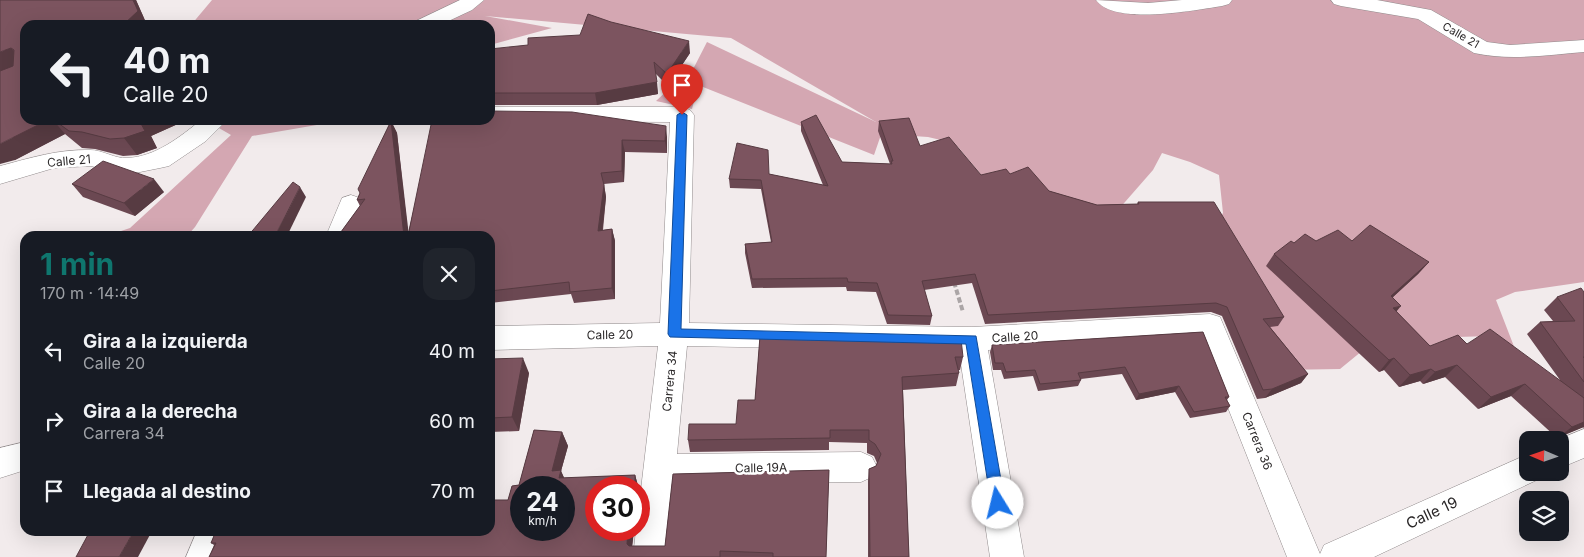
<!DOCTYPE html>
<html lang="es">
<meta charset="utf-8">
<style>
body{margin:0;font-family:Inter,sans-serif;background:#20242c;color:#f1f3f6;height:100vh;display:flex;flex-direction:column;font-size:19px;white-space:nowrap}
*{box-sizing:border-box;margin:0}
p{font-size:16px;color:#9ea1a6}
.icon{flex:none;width:28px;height:28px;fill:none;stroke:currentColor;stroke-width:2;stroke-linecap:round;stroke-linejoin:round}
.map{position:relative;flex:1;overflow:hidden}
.panel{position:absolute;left:20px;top:231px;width:475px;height:305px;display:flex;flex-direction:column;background:#171b24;border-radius:15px;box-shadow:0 5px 20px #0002}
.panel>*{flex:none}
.hud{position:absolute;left:20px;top:20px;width:475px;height:105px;border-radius:15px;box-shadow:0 5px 20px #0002;background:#171b24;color:#f1f3f6;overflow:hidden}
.needle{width:32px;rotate:272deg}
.controls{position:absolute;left:1519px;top:431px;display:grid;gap:10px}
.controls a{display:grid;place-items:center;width:50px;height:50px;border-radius:10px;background:#171b24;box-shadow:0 5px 20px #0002;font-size:25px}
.speed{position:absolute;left:510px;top:476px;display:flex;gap:10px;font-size:25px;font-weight:700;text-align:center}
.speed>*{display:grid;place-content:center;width:65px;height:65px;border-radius:50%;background:#171b24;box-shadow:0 5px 20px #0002;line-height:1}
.speed small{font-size:12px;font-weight:400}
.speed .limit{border:8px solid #d22;background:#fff;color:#111}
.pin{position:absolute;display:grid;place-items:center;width:42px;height:42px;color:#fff;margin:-51px -21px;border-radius:50% 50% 50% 0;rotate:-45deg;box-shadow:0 0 5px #0007}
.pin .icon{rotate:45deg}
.me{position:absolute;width:55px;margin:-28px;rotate:351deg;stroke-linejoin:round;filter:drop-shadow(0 0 4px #0008)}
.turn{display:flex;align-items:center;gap:18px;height:105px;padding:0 20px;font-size:22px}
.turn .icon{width:65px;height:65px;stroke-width:2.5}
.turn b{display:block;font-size:35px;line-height:42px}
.round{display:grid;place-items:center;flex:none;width:52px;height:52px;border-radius:15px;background:#20242c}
.head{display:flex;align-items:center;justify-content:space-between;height:85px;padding:0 20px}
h1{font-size:30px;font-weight:700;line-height:38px;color:#0f766e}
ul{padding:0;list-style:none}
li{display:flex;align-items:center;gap:15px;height:70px;padding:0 20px}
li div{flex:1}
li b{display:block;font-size:19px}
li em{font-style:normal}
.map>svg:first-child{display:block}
.forest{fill:#d4a7b2}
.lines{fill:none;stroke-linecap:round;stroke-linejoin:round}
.street-casing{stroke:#918b8c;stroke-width:1}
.path{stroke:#aba5a6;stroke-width:4;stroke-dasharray:5.5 2.5;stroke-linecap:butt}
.street{fill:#fff;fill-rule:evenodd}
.wall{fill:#6b4852;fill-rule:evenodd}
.shaded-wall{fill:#573b42}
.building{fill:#7c545f;stroke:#573b42;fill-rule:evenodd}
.route{fill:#1a73e8;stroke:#114b97}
.labels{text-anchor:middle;stroke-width:5;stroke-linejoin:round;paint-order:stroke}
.far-street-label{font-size:11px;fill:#2b2829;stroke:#fff}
.street-label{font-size:12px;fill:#2b2829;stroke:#fff}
.near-street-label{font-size:15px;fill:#2b2829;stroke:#fff}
</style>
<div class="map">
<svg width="1584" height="557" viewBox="0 0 1584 557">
<rect width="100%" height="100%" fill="#f2ebec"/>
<g class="forest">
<polygon points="212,0 1584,0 1584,282 1515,292 1496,300 1520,362 1492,336 1456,337 1443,345 1401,355 1373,342 1340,369 1280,370 1205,242 1223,213 1219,175 1190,162 1162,153 1153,170 1083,250 1035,240 958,147 945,141 928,137 898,135 884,126 874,155 698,85 692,109 656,101 672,86 696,85 687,81 707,42 876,122 731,38 485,16 552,28 490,45 490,25 191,25"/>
<polygon points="205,120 346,120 252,136 195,227 187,236 106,236 130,228 231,135"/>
</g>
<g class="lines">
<defs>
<g id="street">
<polygon points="460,0 484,0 472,10 440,25 413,25 416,21"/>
<path d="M1096 0 1148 3 1182 0H1232L1229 4 1222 6C1195 10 1114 26 1096 0Z"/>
<path d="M1331 0H1377L1431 10 1487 42 1510 45 1584 40V52C1548 55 1510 61 1474 53L1418 19 1341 6 1334 4Z"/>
<polygon points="490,107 682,107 690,110 694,115 689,323 972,327 1210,314 1220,317 1320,554 1324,545 1528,454 1528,472 1543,472 1539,479 1374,557 1287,557 1200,337 988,350 1024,557 990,557 959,351 687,346 677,454 861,452 872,457 877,467 872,477 861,482 674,484 667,557 633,557 636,530 639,530 639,506 658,346 490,350 490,326 660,323 670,122 490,121 484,120 490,120"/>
<path d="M201 120H227L206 141 169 166 160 168 125 175 91 166 54 168 0 184V166C30 158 59 149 90 150 103 150 115 159 127 158 155 157 180 137 201 120Z"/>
<polygon points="351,195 360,198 364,204 352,236 326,236 342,198"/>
<polygon points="1584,429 1584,458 1560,468 1560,440 1557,440"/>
<polygon points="25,442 25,470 0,478 0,448"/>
<polygon points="197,531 231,531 220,557 186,557"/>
</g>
</defs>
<use href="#street" class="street-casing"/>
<polyline class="path" points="954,282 963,312"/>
<use href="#street" class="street"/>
</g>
<g class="wall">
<polygon points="0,0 136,0 147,25 25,25 25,120 179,120 180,123 151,136 157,148 137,155 123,156 95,149 82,148 65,134 15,160"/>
<polygon points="490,49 690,53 668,86 655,73 658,94 597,105 490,105"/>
<polygon points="434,120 667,137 667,153 625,152 624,182 604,184 606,197 603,230 612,229 615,241 615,299 574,303 571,294 490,303 490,236 338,236 360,206 357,200 391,121 397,133 408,234"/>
<polygon points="879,121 920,146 981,175 1010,174 1049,191 1097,205 1137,204 1138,202 1284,317 1278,326 1270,327 1308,374 1301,383 1265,398 1257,399 1222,316 1211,312 985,324 972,283 924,290 932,316 930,325 887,324 876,292 847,291 846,287 752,288 745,253 745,244 771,242 761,189 730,188 729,179 769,174 823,185 801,131 801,122 842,162 890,164 878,131"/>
<polygon points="72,184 164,192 135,216 83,197"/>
<polygon points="1316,241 1352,241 1429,262 1418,274 1393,297 1396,311 1430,346 1467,344 1560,380 1527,334 1540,322 1553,321 1544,310 1557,297 1584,292 1584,428 1583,427 1557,438 1511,396 1478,409 1445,377 1423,384 1420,381 1399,387 1384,370 1379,372 1266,266 1274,254 1294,243"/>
<polygon points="1203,332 1229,397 1227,400 1230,406 1226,412 1190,418 1175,392 1136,400 1122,374 1081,379 1081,380 1078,386 1038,391 1033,376 1004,379 1001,370 993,370 990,352 992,345"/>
<polygon points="760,336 963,357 960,370 958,370 959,373 956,386 903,390 909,557 868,557 868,481 869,469 876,466 877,463 874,456 867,453 867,443 829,442 829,450 690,452 688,440 736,424 755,400"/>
<polygon points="490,359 529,373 519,431 490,432"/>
<path d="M534 430 562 432 568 446 561 471 564 478 635 475 639 489V497V488H596V530H634L632 546H665L673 474 829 470 826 557H209L214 545 211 543 216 531H374L375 533 490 531V500H508L512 486 519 485ZM521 488H564V530H521Z"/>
</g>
<g class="shaded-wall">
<polygon points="133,0 136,0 147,25 123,25"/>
<polygon points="689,41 690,53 668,86 667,74"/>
<polygon points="11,48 24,64 0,73 0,52"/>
<polygon points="657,82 658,94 597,105 595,93"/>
<polygon points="48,120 53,120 65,134 15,160 0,164 0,144"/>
<polygon points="139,120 179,120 180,123 151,136 157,148 137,155 124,138"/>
<polygon points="391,121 397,133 409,236 404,236"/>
<polygon points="666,126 667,137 667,153 665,141"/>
<polygon points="622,140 625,152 624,182 622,171"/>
<polygon points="154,179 164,192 135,216 124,203"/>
<polygon points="604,185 606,197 601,242 598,231"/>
<polygon points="300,187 306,197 287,236 275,236"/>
<polygon points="612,229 615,241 615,299 612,288"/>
<polygon points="1429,262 1418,274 1381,308 1391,296"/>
<polygon points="1401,306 1391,318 1393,308"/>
<polygon points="523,358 529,373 519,431 512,417"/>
<polygon points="1394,358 1384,370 1379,372 1389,360"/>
<polygon points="1457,365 1445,377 1423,384 1435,372"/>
<polygon points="1431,369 1420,381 1399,387 1410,375"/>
<polygon points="1308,374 1301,383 1265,398 1272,389"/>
<polygon points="1525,384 1511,396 1478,409 1491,397"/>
<polygon points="1179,386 1175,392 1136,400 1139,394"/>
<polygon points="1584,422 1584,427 1557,438 1572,427"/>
<polygon points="562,432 568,446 561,471 567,484 565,492 552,471"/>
<polygon points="635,475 639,489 639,497 639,488 635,488"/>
<polygon points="628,530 634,530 631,557 627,544"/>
<polygon points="134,531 152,531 138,557 119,557"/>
<polygon points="364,531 374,531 378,536 363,533"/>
</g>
<g class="building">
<polygon points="0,0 133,0 138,11 123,25 25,25 25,120 48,120 0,144 0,71 13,66 14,50 11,48 0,52"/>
<polygon points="588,14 611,22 689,41 667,74 654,62 657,82 595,93 490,93 490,49 528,45 528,38 580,35"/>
<polygon points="490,111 572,112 666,126 665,141 622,140 622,171 601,173 604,185 598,231 612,229 612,288 570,292 569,282 490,291 490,236 408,236 432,120 490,120"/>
<polygon points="816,115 842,162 892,164 891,161 893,161 879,121 909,118 920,146 949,137 981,175 1006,169 1010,174 1028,167 1049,191 1097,205 1139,204 1138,202 1214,202 1284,317 1263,319 1308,374 1272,389 1263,390 1227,307 1216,303 988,315 975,274 922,281 932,316 888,315 877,283 848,282 847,278 752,279 745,244 772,242 761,180 729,179 737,143 768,150 769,174 828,186 801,122"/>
<polygon points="54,120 139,120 145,131 124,138 110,139 82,132 69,131"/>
<polygon points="391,121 404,236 338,236 365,199 357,200 360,193 358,189"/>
<polygon points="103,161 154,179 124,203 72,184"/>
<polygon points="293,182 300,187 275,236 248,236"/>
<polygon points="1370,225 1429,262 1391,296 1401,306 1393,308 1430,346 1458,335 1467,344 1490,329 1584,398 1584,422 1572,427 1525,384 1491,397 1457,365 1435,372 1431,369 1410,375 1394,358 1389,360 1274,254 1291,241 1294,243 1305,234 1316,241 1338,230 1352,241"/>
<polygon points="1581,288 1584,292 1584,357 1583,357 1584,358 1584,382 1540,322 1575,321 1557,297"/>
<polygon points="1203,332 1229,397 1225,397 1230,406 1194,412 1179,386 1139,394 1125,367 1078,373 1081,380 1040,384 1035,370 1006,372 1003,363 995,363 992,345"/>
<polygon points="760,336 961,339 963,357 955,357 959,373 902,377 909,557 870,557 869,469 876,466 881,454 875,444 869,440 869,430 830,430 830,438 688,440 689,424 736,424 738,400 755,400"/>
<polygon points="523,358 512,417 490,418 490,359"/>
<path d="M534 430 562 432 552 471 561 470 559 478 635 475V488H596V530H628L627 544 629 546H665L673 474 829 470 826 557H773V553L720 551V557H209L216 543H211L216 531H364L363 533 490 531V500H508L512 486 519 485ZM521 488H564V530H521Z"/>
<polygon points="90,531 134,531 119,557 76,557"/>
</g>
<polygon class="route" points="682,112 687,115 681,329 976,336 1005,503 1003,507 998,509 993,507 991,503 966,344 670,337 668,334 677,115"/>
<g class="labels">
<g class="far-street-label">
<text transform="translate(1461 35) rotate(30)" y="4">Calle 21</text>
</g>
<g class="street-label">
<text transform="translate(69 161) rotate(-5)" y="4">Calle 21</text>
<text transform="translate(610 335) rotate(-1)" y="4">Calle 20</text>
<text transform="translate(1015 337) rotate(-4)" y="4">Calle 20</text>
<text transform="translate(670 381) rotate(-84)" y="4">Carrera 34</text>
<text transform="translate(1257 441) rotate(68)" y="4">Carrera 36</text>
<text transform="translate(761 468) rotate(-1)" y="4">Calle 19A</text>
</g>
<g class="near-street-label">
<text transform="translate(1432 513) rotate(-25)" y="5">Calle 19</text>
</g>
</g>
</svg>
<div class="controls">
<a><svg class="needle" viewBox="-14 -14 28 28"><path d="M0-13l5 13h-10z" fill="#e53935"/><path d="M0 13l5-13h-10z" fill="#9ea1a6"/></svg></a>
<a><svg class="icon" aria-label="layers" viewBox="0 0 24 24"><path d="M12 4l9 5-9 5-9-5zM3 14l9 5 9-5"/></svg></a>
</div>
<div class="speed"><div>24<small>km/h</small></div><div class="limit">30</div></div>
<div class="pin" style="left:682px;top:115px;background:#d93025"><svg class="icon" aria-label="arrive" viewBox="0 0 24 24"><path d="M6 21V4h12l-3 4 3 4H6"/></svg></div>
<svg class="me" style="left:998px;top:503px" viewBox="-20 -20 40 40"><circle r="19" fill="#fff"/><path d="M0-13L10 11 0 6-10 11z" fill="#1a73e8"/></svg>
<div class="hud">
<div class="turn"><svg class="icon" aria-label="left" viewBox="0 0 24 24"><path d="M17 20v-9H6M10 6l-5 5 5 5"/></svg><div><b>40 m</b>Calle 20</div></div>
</div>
<section class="panel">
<div class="head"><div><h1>1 min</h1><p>170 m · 14:49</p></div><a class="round"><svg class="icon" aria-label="close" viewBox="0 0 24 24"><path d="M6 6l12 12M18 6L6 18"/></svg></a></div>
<ul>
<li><svg class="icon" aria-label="left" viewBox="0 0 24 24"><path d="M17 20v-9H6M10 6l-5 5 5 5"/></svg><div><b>Gira a la izquierda</b><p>Calle 20</p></div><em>40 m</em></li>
<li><svg class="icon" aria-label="right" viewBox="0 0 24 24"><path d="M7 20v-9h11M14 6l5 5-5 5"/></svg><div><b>Gira a la derecha</b><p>Carrera 34</p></div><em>60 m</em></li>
<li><svg class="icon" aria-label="arrive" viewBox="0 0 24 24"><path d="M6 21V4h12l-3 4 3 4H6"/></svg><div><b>Llegada al destino</b></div><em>70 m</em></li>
</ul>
</section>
</div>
